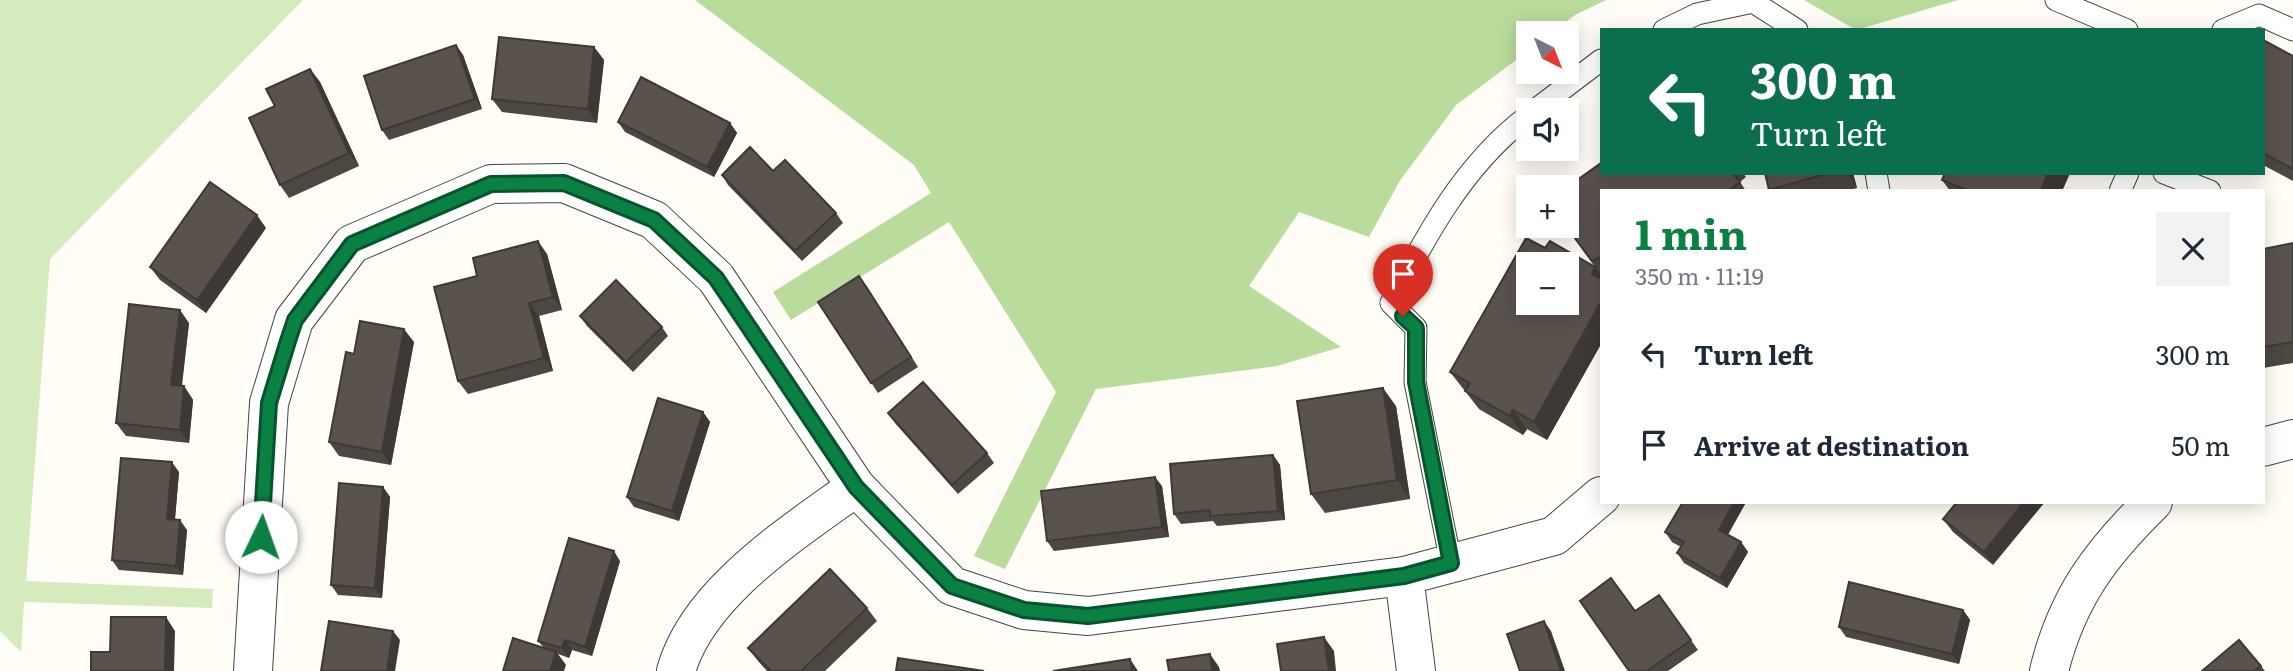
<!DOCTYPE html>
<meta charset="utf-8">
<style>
body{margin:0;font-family:Literata,serif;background:#f2f2f3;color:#1f2937;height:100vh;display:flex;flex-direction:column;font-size:26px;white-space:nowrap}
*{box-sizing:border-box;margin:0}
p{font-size:23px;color:#747a83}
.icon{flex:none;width:38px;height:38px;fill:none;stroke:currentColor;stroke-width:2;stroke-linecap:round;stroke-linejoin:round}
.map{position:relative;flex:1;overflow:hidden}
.panel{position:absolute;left:1600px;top:189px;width:665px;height:315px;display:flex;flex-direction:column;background:#fff;border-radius:0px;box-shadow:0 4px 18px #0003}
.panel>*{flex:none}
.banner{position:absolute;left:1600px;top:28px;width:665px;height:147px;border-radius:0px;box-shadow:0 4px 18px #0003;background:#0b6e4f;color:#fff;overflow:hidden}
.needle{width:46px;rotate:138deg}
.buttons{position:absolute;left:1516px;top:21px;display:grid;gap:14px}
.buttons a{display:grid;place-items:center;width:63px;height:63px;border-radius:0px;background:#fff;box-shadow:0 4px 18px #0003;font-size:35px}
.pin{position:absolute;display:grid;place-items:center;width:60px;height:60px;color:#fff;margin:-72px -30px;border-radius:50% 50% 50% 0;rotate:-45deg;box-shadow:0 0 7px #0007}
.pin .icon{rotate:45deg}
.me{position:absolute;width:77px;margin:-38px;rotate:3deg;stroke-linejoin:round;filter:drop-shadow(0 0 5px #0008)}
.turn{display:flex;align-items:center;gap:24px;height:147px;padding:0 35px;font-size:32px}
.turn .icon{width:91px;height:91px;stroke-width:2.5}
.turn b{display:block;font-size:49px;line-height:60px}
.round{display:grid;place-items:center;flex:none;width:74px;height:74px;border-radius:0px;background:#f2f2f3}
.summary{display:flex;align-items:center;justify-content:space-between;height:119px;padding:0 35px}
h1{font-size:42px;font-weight:700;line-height:52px;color:#0b8043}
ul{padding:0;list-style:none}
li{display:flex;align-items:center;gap:21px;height:91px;padding:0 35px}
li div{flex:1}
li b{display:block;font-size:26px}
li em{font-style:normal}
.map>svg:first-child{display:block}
.green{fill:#d5ebbd}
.forest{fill:#b9dc9c}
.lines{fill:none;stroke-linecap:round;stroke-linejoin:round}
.lane-casing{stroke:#444;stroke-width:23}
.street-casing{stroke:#444;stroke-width:40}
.lane{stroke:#fff;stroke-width:21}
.street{stroke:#fff;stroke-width:38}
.wall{fill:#4d4742}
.shaded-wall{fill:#3f3936}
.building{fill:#5a524d;stroke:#3f3936;stroke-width:2;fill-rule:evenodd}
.route-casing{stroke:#07532c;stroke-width:18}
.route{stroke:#0b8043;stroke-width:12}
</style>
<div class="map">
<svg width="2293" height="671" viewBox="0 0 2293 671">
<rect width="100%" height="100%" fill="#fffdf5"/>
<polygon class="green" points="0,0 303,0 50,259 26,581 213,589 212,608 24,602 21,652 0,631"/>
<g class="forest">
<polygon points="695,0 1606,0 1575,15 1551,33 1528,33 1528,51 1456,105 1399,182 1369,237 1299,212 1249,286 1341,347 1277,366 1096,389 1005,569 974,556 1056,392 949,222 791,320 773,292 931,193 914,165"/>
<polygon points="1804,0 1958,0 1856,30"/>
</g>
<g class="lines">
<defs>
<g id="lane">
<polyline points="2056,0 2127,30"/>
<polyline points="1664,30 1697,14 1753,2 1797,30"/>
<polyline points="2223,30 2259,15 2293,30"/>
<polyline points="1535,110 1601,60"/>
<polyline points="1876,173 1879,191"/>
<polyline points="2164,173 2210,191"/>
<polyline points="2120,191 2128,173"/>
<path d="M1451 563 1415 382 1416 328 1391 303C1426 235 1465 163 1528 116"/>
</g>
<g id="street">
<polyline points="2263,447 2293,439"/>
<polyline points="1404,576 1416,671"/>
<polyline points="253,671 269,403 294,320 352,244 491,184 564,183 654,220 716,278 856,487 952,586 1024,610 1088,616 1404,576 1554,536 1601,496"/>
<path d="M676 671C698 592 793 533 856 487"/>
<path d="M2049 671C2067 598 2100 554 2153 502"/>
</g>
</defs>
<use href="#lane" class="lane-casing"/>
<use href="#street" class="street-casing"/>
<use href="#lane" class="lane"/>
<use href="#street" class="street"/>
</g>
<g class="wall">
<polygon points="2263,40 2293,56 2293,181 2263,165"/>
<polygon points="456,45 463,55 482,109 389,140 382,130"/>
<polygon points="594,47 604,60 597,123 502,112 492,99"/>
<polygon points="310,69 320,82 359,166 289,198 280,185 275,106"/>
<polygon points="618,122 730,123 737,133 714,177 625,132"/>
<polygon points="773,171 836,213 843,223 802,261 728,185 722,175"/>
<polygon points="1601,173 1743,173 1746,177 1740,182 1746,191 1601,191 1601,344 1547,440 1527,429 1523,435 1479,409 1450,372 1545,248 1595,267 1565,226"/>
<polygon points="1765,173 1853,173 1857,188 1846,191 1769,191"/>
<polygon points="1945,173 2070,173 2062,191 1950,191 1942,180"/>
<polygon points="266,228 206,313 160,280 150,267"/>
<polygon points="2293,243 2293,363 2263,368 2263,249"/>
<polygon points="547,254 562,310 539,316 553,371 468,394 458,381"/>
<polygon points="866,285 918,367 878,393 818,302"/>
<polygon points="580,316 662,327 668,336 633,372 587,326"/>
<polygon points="189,323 182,386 184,386 193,400 189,443 126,436 116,423"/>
<polygon points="414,342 391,465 339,456 329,442 354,354"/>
<polygon points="1396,406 1410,499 1325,513 1311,494"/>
<polygon points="703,412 710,422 679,521 634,507 627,497"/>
<polygon points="888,413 987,453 994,463 958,494 895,423"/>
<polygon points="1273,455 1280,465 1285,520 1217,526 1213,521 1181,524 1174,514"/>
<polygon points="179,472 175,520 187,530 183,575 119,570 112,560"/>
<polygon points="1162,486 1169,537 1054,551 1047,541"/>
<polygon points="383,487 390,497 382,598 338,595 331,585"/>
<polygon points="1683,502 1744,502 1745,504 1728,535 1741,542 1748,552 1727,588 1684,563 1677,553 1681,547 1672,542 1665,532"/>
<polygon points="1957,502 1993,565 1953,532 1943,519"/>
<polygon points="620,561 592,656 572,650 569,658 558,654 566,665 544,648 538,641"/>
<polygon points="1659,595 1698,650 1668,671 1629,671 1635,611"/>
<polygon points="867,608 877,621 825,671 767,671 758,661 748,648"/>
<polygon points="1963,610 1970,620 1959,664 1846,637 1839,627"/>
<polygon points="2261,666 2265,671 2202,671"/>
</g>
<g class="shaded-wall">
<polygon points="456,45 463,55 482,109 475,99"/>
<polygon points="594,47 604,60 597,123 588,109"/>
<polygon points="310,69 320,82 359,166 349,153"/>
<polygon points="730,123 737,133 714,177 707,167"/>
<polygon points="1847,173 1853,173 1857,188"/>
<polygon points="2048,173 2070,173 2062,191 2041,191"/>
<polygon points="257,215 266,228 206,313 197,300"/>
<polygon points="538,241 547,254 562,310 553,297"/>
<polygon points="1595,267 1601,275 1601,287 1592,274"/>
<polygon points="1601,302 1601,344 1547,440 1534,422"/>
<polygon points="529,303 539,316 553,371 544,358"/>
<polygon points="180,310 189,323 180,398 171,385"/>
<polygon points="404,329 414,342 391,465 382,452"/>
<polygon points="184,386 193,400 189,443 180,430"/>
<polygon points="1383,388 1396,406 1410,499 1397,480"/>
<polygon points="1513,410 1527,429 1523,435 1510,416"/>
<polygon points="703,412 710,422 679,521 672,511"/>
<polygon points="1273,455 1280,465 1285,520 1278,511"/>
<polygon points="172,462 179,472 174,529 167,519"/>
<polygon points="1155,477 1162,486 1169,537 1162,527"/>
<polygon points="383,487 390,497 382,598 375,588"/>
<polygon points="1734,502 1744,502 1745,504 1725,539 1719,530"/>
<polygon points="2024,502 2045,502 1993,565 1984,552"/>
<polygon points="180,520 187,530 183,575 176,566"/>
<polygon points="1741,542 1748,552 1727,588 1720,578"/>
<polygon points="614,551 620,561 592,656 585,647"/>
<polygon points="1963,610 1970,620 1959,664 1952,654"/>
<polygon points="166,617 175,631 174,671 165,671"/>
<polygon points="1544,621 1551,631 1565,671 1561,671"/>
<polygon points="393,631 400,640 395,671 387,671"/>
<polygon points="1324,637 1334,651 1336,671 1329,671"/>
<polygon points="565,640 572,650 569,658 562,648"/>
<polygon points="556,652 566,665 564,671 550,671"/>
<polygon points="1210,654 1219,667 1220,671 1212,671"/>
<polygon points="1130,659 1138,671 1132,671"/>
</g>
<g class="building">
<polygon points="499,37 594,47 588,109 492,99"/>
<polygon points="2263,40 2293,56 2293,169 2263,153"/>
<polygon points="456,45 475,99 382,130 364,76"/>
<polygon points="310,69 349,153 280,185 249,118 275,106 266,89"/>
<polygon points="641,77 730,123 707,167 618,122"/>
<polygon points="750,147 773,171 785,160 836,213 795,251 722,175"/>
<polygon points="1601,163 1601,173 1733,173 1740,182 1728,191 1601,191 1601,258 1601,257 1592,261 1566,226 1566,213 1567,212 1566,211 1566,188"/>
<polygon points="1765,173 1829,173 1769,190"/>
<polygon points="1945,173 2048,173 2041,191 1969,191 1942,180"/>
<polygon points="210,182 257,215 197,300 150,267"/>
<path d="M1526 238 1545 248 1550 241 1595 267 1592 274 1601 279V302L1534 422 1513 410 1510 416 1465 391 1470 383 1450 372ZM1528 264H1566V303H1528Z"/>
<polygon points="538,241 553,297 529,303 544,358 458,381 434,287 477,276 473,258"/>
<polygon points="2293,243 2293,342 2263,347 2263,249"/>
<polygon points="859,276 911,357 871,383 818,302"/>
<polygon points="616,280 662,327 626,362 580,316"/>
<polygon points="129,304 180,310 171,385 184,386 180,430 116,423"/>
<polygon points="360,321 404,329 382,452 329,442 346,352 354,354"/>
<polygon points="923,382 987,453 952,485 888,413"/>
<polygon points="1383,388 1397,480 1311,494 1297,401"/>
<polygon points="658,398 703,412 672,511 627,497"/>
<polygon points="1273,455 1278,511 1210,516 1210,510 1174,514 1170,464"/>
<polygon points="121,458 172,462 167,519 180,520 176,566 112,560"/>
<polygon points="1155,477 1162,527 1047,541 1041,491"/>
<polygon points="339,483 383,487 375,588 331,585"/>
<polygon points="1683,502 1734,502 1719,530 1741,542 1720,578 1677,553 1684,542 1665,532"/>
<polygon points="1957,502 2024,502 1984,552 1943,519"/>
<polygon points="569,538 614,551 585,647 565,640 562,648 538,641"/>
<polygon points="830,569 867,608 801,671 771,671 748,648"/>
<polygon points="1611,578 1635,611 1659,595 1691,640 1647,671 1629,671 1580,601"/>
<polygon points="1849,582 1963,610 1952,654 1839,627"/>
<polygon points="111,617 166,617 165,671 91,671 91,652 110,652"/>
<polygon points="329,621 393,631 387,671 321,671"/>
<polygon points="1544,621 1561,671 1520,671 1507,634"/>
<polygon points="1324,637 1329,671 1281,671 1277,644"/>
<polygon points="513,638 556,652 550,671 503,671"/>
<polygon points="2239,640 2261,666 2254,671 2202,671"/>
<polygon points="1210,654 1212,671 1169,671 1167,660"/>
<polygon points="898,658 984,671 896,671"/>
<polygon points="1130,659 1132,671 1053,671"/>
</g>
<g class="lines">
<defs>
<polyline id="route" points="261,537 269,403 288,341 295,320 352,244 491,184 564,183 654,220 716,278 856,487 952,586 1024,610 1088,616 1404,576 1451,563 1416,382 1416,328 1403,316"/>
</defs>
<use href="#route" class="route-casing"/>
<use href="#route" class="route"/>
</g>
</svg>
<div class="buttons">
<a><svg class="needle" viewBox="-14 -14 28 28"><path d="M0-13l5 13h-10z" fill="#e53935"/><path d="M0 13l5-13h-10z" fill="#747a83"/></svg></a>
<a><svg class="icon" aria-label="sound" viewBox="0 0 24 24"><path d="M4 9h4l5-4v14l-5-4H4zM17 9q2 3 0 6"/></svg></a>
<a>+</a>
<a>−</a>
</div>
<div class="pin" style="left:1403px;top:316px;background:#d93025"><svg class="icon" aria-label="arrive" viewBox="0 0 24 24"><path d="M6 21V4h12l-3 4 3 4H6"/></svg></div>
<svg class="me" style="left:261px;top:537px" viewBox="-20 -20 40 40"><circle r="19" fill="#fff"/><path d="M0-13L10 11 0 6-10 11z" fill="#0b8043"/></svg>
<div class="banner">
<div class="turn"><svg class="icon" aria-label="left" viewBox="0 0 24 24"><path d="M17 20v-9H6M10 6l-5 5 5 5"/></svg><div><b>300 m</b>Turn left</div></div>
</div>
<section class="panel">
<div class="summary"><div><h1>1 min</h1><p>350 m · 11:19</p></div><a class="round"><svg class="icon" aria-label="close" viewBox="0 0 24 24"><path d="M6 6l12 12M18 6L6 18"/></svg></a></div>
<ul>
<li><svg class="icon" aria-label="left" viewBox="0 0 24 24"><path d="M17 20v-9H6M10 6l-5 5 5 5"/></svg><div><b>Turn left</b></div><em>300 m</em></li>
<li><svg class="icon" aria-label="arrive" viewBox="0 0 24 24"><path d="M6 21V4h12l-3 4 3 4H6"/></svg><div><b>Arrive at destination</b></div><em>50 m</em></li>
</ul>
</section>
</div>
